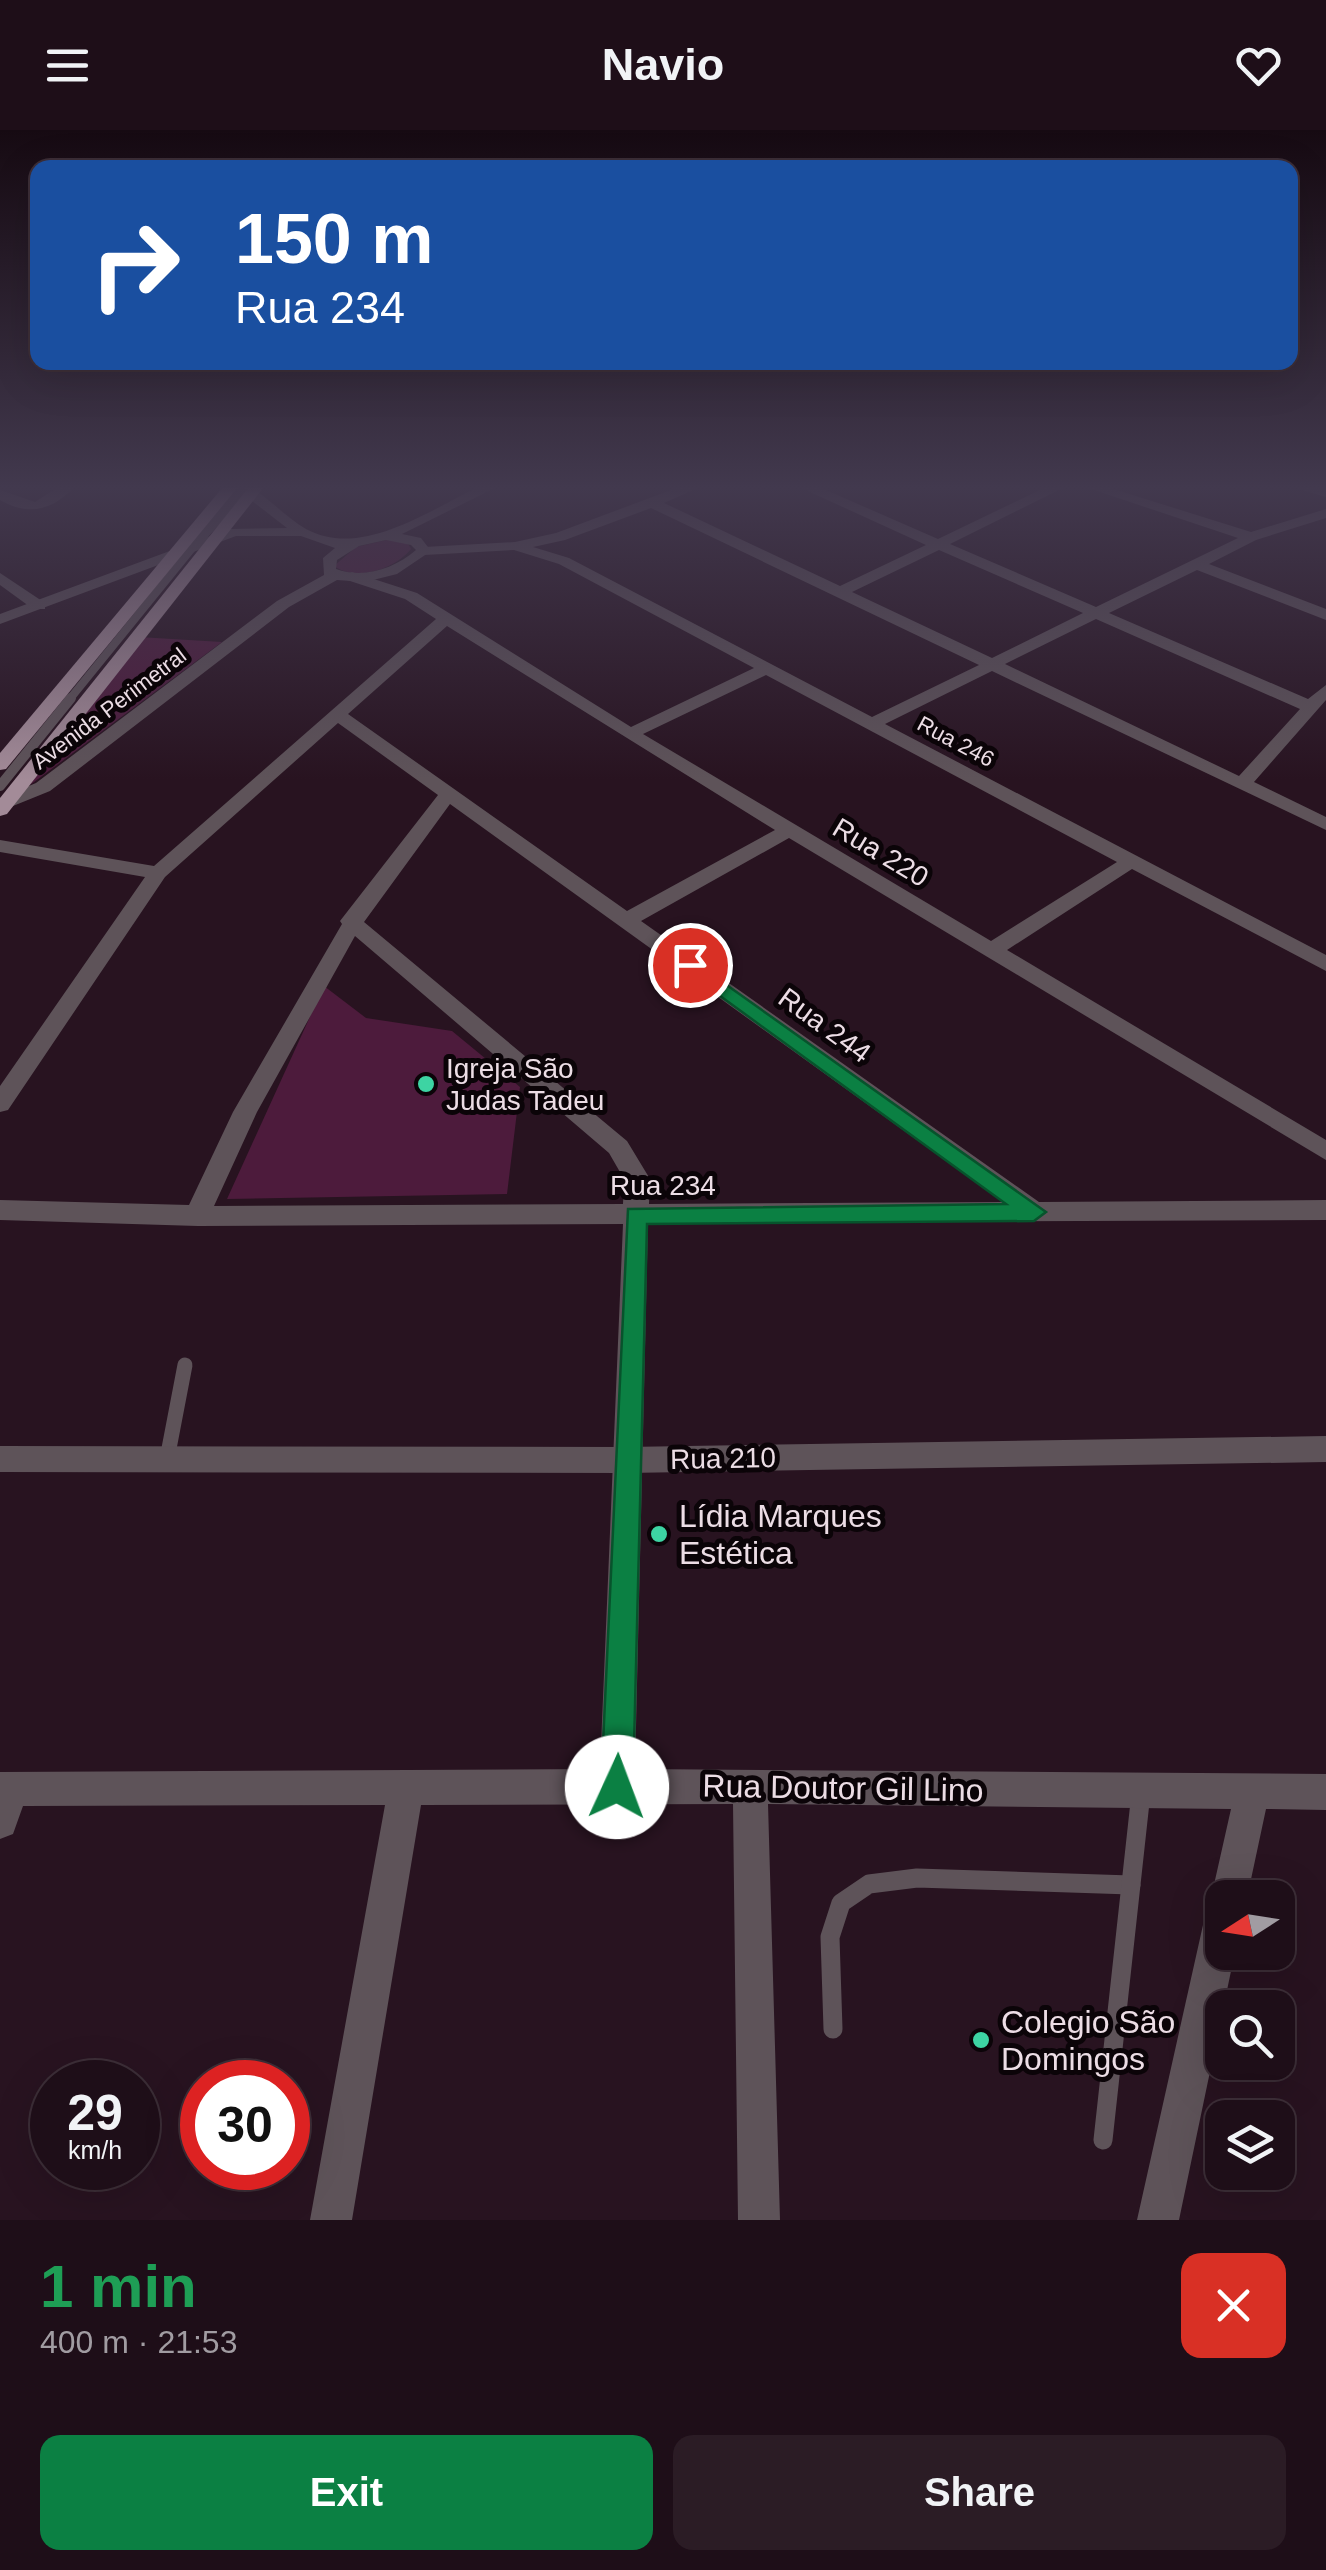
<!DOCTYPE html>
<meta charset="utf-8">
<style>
body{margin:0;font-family:Arial,sans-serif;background:#2b1c25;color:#f1f3f6;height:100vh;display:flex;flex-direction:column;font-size:38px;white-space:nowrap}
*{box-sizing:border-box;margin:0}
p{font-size:32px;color:#a19ca2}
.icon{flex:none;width:55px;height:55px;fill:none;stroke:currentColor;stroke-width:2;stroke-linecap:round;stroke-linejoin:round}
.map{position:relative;height:2090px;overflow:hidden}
.details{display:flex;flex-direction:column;background:#1e0e18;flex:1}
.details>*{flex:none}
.banner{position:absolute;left:30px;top:30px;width:1268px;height:210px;border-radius:20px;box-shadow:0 10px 40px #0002,0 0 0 2px #3c2e37;background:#1a4fa0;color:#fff;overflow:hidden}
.needle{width:65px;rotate:258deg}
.fabs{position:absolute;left:1205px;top:1750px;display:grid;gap:20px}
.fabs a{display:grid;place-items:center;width:90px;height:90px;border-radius:20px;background:#1e0e18;box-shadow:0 10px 40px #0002,0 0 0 2px #3c2e37;font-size:50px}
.speed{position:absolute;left:30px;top:1930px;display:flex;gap:20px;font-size:50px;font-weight:700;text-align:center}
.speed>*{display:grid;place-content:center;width:130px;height:130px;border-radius:50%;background:#1e0e18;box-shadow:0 10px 40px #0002,0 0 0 2px #3c2e37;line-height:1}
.speed small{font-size:25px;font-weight:400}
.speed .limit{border:15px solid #d22;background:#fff;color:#111}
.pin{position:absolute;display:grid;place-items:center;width:85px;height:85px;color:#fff;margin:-42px;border:5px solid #fff;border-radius:50%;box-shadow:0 2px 10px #0007}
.me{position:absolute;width:110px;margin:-55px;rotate:2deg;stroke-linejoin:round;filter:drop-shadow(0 0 8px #0008)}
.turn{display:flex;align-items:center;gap:35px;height:210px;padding:0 40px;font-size:45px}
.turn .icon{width:130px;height:130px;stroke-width:2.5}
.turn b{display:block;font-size:70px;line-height:85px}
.round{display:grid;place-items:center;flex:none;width:105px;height:105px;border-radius:20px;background:#2b1c25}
.summary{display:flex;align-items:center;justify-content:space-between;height:170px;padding:0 40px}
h1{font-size:60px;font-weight:600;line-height:75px;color:#1e9e55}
.primary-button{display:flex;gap:20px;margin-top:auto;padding:20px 40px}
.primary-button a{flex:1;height:115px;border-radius:20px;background:#0b8043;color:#fff;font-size:40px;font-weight:600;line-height:115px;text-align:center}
.primary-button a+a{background:#2b1c25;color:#f1f3f6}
header{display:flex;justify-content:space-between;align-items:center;height:130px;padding:0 40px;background:#1e0e18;font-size:45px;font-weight:600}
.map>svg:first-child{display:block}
.green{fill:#4d1b3c}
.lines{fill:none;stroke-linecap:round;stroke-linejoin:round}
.service-far3{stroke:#5e5359;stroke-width:8}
.service-far2{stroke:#5e5359;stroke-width:10}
.service-far1{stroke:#5e5359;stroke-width:15}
.service{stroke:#5e5359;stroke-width:19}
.minor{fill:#5e5359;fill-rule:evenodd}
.tertiary{fill:#5e5359;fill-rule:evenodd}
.primary{fill:#a38b98;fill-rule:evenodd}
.route{fill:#0b8043;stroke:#07532c;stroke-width:2.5}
.poi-dot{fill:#3dd4a3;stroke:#0b0408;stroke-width:4}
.labels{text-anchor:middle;stroke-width:10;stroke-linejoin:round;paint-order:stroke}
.far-street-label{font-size:22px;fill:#ecdde5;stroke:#0b0408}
.street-label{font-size:28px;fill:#ecdde5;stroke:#0b0408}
.poi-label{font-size:28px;fill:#ecdde5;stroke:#0b0408;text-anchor:start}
.near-poi-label{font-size:32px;fill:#ecdde5;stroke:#0b0408;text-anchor:start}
.near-street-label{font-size:32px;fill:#ecdde5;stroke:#0b0408}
</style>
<header><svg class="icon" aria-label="menu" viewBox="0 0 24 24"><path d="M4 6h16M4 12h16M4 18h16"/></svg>Navio<svg class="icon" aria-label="heart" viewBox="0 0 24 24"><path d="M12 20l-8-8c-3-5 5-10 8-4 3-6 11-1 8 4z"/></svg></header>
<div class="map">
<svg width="1326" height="2090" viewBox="0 0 1326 2090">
<rect width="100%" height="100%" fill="#281320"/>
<g class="green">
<path d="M395 408 407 412 411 419C395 439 356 452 334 436L356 417Z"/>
<polygon points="139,507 222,512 30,655"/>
<polygon points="324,856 366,888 452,901 520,957 507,1064 227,1069"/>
</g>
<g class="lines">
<g class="service-far3">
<polyline points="238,357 193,417 249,357"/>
<polyline points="69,570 193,417"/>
</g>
<polyline class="service-far2" points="0,656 71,568"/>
<polyline class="service-far1" points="167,1329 185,1235"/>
<g class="service">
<polyline points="833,1899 830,1807 841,1773 869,1754 917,1748 1131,1755"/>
<polyline points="1103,2010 1141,1663"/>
</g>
<g class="minor">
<path d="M58 357H74C52 381 28 386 0 370V360L35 372Z"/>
<path d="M679 357H700L664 373 840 456 926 415 799 357H819L938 409 1046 357H1065L950 414 1096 477 1238 408 1085 357H1107L1251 402 1326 379V388L1256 410 1209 434 1326 479V490L1197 440 1109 483 1308 569 1326 555V570L1254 652 1326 687V700L992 541 885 594 1326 825V841L1132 739 1007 820 1326 1010V1030L789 708 641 791 1039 1072 1326 1070V1090L648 1093 635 1639 1326 1644V1680L1266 1679 1247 1768H1222V1822H1235L1179 2090H1137L1203 1795 1209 1782 1215 1779 1211 1768 1231 1679 768 1674 780 2090H738L733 1674 421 1675 352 2090H310L385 1675 23 1676 13 1704 0 1709V1642L600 1639 623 1094 198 1096 0 1090V1070L189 1075 233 982 342 794 340 791 438 665 338 593 165 747 8 980 0 982V956L145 747 0 722V710L154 736 436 489 405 469 347 450V444L352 442 417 463 631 597 754 538 559 434 514 420 424 425 417 421 424 417 515 412 556 403ZM651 378 979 535 872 587 569 428 533 417 565 410ZM939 420 1083 483 992 528 852 462ZM1096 489 1300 579 1239 646 1005 534ZM447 496 775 700 627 781 348 584ZM766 545 1117 732 991 811 643 604ZM450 674 1003 1072 649 1074 650 1049 627 1011 364 792ZM355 806 609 1023 624 1049 623 1074 214 1076 257 982Z"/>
<polygon points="1300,357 1326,359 1326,367 1302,360"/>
<polygon points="0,443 45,473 45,479 33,479 0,455"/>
</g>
<g class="tertiary">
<path d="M478 357H497L402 404 421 408 431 421 397 444 365 452 337 450 289 477 50 661 13 676H0V668L36 653 277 471 324 445 323 428 335 418 301 406H236L0 494V484L229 399 287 398 247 367V361H257C273 373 289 389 306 399 361 429 428 381 478 357ZM386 410 411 415 416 420C394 439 363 449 336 439L337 430 359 416Z"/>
<polygon points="1326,1306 1326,1332 626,1343 0,1342 0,1316 626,1317"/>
</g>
<g class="primary">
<polygon points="223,357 238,357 6,639 0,640 0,623"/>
<polygon points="249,357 264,357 7,684 0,686 0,668"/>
</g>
</g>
<linearGradient id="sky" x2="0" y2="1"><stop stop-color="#160a12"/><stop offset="0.55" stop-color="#42394e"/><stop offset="1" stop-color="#42394e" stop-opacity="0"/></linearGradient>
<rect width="1326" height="650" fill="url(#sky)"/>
<polygon class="route" points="690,829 1046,1082 1034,1091 647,1094 633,1657 628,1668 617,1673 606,1668 601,1657 628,1079 1006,1074 683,839 683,831"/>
<g class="poi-dot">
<circle cx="426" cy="954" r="10"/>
<circle cx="659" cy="1404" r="10"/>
<circle cx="981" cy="1910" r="10"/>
</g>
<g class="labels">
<g class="far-street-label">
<text transform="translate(109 578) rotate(-37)" y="8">Avenida Perimetral</text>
<text transform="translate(956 611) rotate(28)" y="8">Rua 246</text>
</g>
<g class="street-label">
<text transform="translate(881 722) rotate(31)" y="10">Rua 220</text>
<text transform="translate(825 895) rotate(36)" y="10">Rua 244</text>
<text x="663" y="1065">Rua 234</text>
<text transform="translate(723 1328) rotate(-1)" y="10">Rua 210</text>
</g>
<g class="poi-label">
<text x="446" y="948">Igreja São<tspan x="446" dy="32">Judas Tadeu</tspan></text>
</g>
<g class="near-poi-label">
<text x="679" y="1397">Lídia Marques<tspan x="679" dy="37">Estética</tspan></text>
<text x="1001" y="1903">Colegio São<tspan x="1001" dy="37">Domingos</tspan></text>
</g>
<g class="near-street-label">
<text transform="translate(843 1658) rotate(1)" y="11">Rua Doutor Gil Lino</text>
</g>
</g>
</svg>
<div class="fabs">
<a><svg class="needle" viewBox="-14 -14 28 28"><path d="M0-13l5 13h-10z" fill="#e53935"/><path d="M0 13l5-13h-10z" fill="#a19ca2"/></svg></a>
<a><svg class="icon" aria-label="search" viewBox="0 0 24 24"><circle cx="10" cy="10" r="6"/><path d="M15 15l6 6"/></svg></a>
<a><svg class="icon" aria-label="layers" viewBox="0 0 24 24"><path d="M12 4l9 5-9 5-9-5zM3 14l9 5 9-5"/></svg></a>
</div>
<div class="speed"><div>29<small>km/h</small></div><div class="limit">30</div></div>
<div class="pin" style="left:690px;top:835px;background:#d93025"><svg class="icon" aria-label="arrive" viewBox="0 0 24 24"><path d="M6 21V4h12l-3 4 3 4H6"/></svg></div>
<svg class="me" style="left:617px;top:1657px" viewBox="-20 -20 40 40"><circle r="19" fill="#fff"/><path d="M0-13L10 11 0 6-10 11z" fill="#0b8043"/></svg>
<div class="banner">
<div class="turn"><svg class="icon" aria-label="right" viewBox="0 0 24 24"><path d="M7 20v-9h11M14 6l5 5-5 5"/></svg><div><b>150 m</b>Rua 234</div></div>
</div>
</div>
<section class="details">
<div class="summary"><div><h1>1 min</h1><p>400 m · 21:53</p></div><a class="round" style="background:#d93025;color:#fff"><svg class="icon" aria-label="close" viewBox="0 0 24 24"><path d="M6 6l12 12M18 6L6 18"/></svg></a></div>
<div class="primary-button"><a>Exit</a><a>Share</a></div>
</section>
